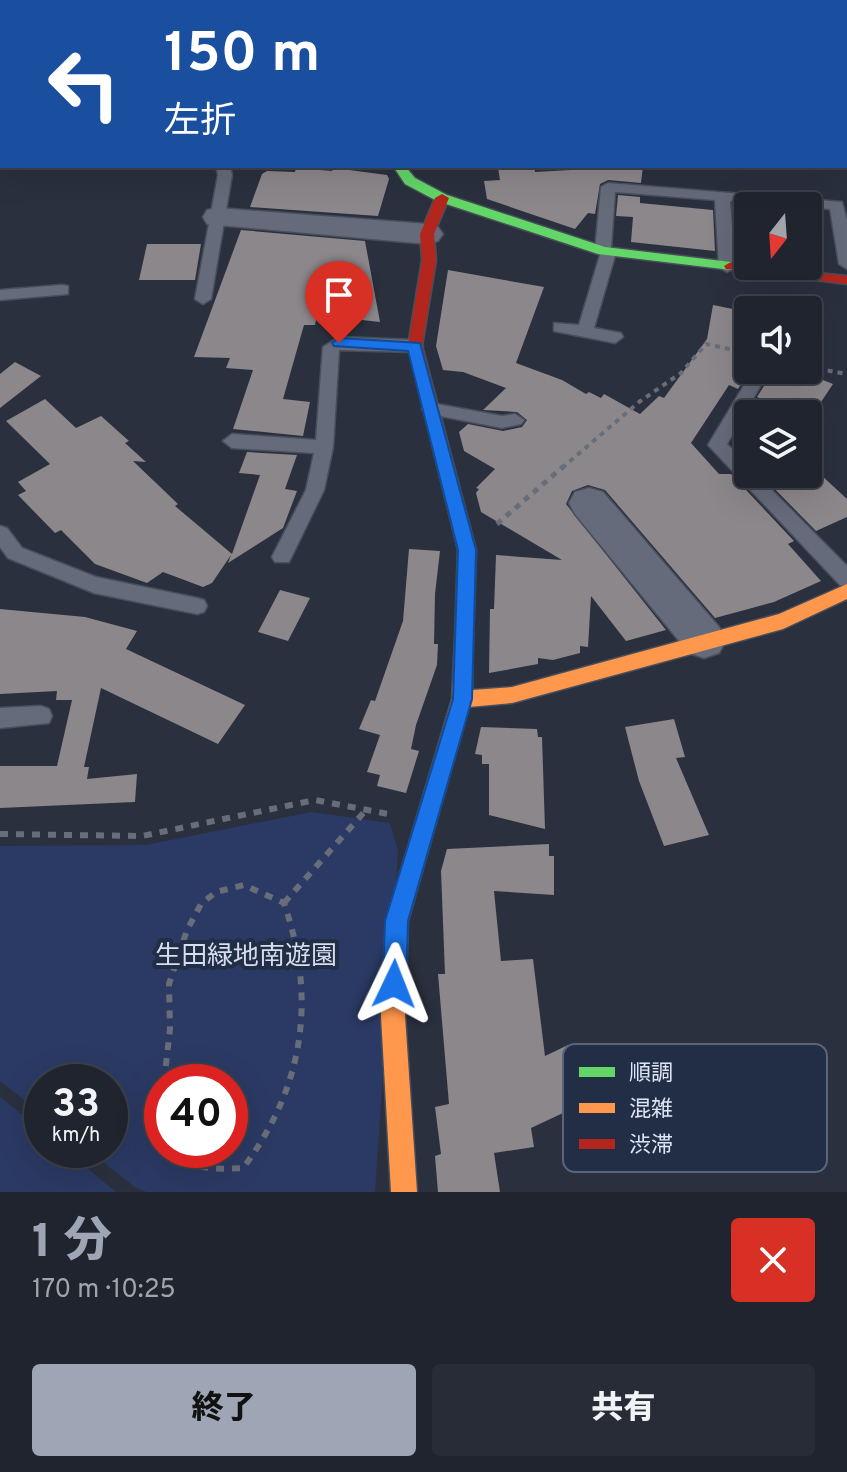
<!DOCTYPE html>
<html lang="ja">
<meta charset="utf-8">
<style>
body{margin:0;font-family:Overpass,"Noto Sans JP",sans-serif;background:#282c36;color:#f1f3f6;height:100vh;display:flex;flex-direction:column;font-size:30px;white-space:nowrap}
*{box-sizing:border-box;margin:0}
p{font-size:26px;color:#a2a4aa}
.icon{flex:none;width:44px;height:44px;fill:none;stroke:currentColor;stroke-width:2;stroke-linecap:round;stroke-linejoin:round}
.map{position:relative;height:1192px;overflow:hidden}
.drawer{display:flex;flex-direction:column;background:#20242e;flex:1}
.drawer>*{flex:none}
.top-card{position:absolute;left:0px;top:0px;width:848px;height:168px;box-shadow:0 8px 32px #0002,0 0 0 2px #3d414a;background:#1a4fa0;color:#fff;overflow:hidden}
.needle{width:52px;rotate:197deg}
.tools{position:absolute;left:734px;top:192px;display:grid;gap:16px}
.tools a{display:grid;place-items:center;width:88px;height:88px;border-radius:8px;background:#20242e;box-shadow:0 8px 32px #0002,0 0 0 2px #3d414a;font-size:40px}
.speed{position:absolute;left:24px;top:1064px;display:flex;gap:16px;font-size:40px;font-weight:700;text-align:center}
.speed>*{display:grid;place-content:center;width:104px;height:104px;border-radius:50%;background:#20242e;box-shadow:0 8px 32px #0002,0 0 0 2px #3d414a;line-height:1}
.speed small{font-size:20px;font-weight:400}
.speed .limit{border:12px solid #d22;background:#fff;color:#111}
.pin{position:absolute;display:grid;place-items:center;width:68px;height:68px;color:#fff;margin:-82px -34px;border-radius:50% 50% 50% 0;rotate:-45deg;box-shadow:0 0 8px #0007}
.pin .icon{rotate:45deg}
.me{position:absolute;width:88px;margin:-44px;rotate:2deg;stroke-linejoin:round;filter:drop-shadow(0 0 6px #0008)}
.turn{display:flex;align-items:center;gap:28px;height:168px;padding:0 32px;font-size:36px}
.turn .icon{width:104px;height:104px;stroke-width:2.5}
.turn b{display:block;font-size:56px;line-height:68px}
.round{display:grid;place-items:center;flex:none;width:84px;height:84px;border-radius:8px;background:#282c36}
.summary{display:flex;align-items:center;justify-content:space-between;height:136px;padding:0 32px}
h1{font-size:48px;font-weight:800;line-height:60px;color:#9ea5b5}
.cta{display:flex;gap:16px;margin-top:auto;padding:16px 32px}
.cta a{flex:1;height:92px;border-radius:8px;background:#9ea5b5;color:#111;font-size:32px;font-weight:800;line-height:92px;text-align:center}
.cta a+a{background:#282c36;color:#f1f3f6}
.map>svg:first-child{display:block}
.green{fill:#2b3a64;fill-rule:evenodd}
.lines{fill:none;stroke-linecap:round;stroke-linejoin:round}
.river{fill:#0c194b;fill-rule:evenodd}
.building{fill:#8c878b}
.lane-casing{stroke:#484e5a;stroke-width:3}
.street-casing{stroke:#484e5a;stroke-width:3}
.fast-casing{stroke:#484e5a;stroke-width:3}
.slow-casing{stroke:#484e5a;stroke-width:3}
.jam-casing{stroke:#484e5a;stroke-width:3}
.path-far3{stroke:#686d7a;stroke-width:3;stroke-dasharray:4 4;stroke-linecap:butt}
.path-far2{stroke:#686d7a;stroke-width:4;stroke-dasharray:5 5;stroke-linecap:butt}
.path-far1{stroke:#686d7a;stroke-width:5;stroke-dasharray:6 6;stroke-linecap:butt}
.path{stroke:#686d7a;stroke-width:6;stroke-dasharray:8 8;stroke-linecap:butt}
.lane{fill:#656b7a;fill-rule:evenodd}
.street{fill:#656b7a;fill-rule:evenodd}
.fast{fill:#63d668;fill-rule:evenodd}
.slow{fill:#ff974d;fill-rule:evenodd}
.jam{fill:#b3261e;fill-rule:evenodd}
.route{fill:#1a73e8;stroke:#114b97;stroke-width:2}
.labels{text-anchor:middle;stroke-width:8;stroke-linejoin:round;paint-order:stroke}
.near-park-label{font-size:26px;fill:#d5ddee;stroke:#222d46}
.key{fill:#222d46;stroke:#5a647b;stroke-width:2}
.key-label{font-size:22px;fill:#dce4f5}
</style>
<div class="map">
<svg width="847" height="1192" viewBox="0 0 847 1192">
<rect width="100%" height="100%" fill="#2a303e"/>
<g class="green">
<path d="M311 812 390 823 398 851 375 1192H146L136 1188 88 1150H110V1082H42V1114L0 1081V846L146 845ZM162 1082H230V1150H162Z"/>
<polygon points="0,1097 42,1131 42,1150 65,1150 116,1192 0,1192"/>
</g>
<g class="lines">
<g class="river">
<rect x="0" y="11" width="2" height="22"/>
<rect x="846" y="37" width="1" height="24"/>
</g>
</g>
<g class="building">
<polygon points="534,166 535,172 643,166 641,183 608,180 600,184 595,214 588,213 575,229 487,199 484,181 500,180 498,168"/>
<polygon points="296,168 332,171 334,168 387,175 389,179 378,216 250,207 262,174 267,171 295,172"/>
<polygon points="618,195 640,197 640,203 713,210 715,251 631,242 633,217 616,216"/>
<polygon points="734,213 748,214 748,254 737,253"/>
<polygon points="241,230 365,241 380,322 317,315 315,325 304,325 283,399 310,402 303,436 233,429 253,370 226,368 230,358 194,357"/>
<polygon points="147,244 201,244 195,280 139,280"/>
<polygon points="448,270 544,287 516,363 562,380 586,394 589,392 601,398 604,394 640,414 659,396 664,398 707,339 713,305 748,312 750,370 738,389 729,385 691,443 719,474 731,474 794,541 788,544 821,581 774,602 715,618 605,490 588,485 572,491 566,504 666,630 626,641 591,596 588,647 580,646 580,653 553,660 538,658 538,664 489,673 490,609 494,609 496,555 562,560 481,512 476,493 479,489 476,488 495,469 464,451 459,432 468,424 503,431 522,427 527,420 517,412 483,410 506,388 463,372 443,370 436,346"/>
<polygon points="15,362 41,376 0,408 0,374"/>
<polygon points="763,370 798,370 833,384 813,414 798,414 757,397 769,378"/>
<polygon points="45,399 76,428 101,416 129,441 125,443 146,462 133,461 178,504 175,506 232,554 260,475 239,473 247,452 297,455 285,489 297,491 283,528 228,563 231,555 212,583 203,587 163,572 147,583 95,564 61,530 55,533 18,495 26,491 18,482 50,464 6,421"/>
<polygon points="760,474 820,474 847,499 847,517 816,531"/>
<polygon points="409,549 440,551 435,594 434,644 438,644 437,665 416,725 411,749 419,751 406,793 377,786 380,775 367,772 380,735 359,729 371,700 375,701 403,621"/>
<polygon points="280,590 310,598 288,641 258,632"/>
<polygon points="0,609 85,617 137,631 126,649 245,705 218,744 101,688 84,767 89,767 87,779 137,774 135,802 0,808 0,766 57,766 72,700 56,700 57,691 0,694"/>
<polygon points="674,719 685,757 676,758 709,835 664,846 639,781 625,727"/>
<polygon points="481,727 537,729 538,737 542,737 545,829 489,815 489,764 482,764 482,755 475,754"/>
<polygon points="549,844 549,856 554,856 554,895 494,891 501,961 533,959 545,1056 568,1045 593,1099 531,1128 534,1147 494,1153 500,1192 438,1192 435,1156 441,1154 435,1107 449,1104 438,974 445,974 441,871 447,849"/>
</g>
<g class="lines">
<defs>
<g id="lane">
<rect x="846" y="156" width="1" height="8"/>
<polygon points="216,166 230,166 232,175 211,299 203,304 195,299 218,175"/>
<polygon points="608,183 842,202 847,220 847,269 839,264 830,209 730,201 735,267 727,272 719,267 715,200 615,192 611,248 616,252 594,328 621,333 623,337 615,343 554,331 554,323 579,325 600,255 595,251 601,187"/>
<polygon points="62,285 68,286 68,294 0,300 0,290"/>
<polygon points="339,337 415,340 423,346 415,352 339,350 333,447 324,490 289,562 275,562 272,557 306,490 314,453 232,448 223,441 232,434 316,440 323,347"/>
<polygon points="758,370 766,376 727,444 748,465 748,474 756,474 847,566 847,587 840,585 708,445 752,372"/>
<polygon points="431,403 502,416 515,414 524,420 521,424 502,428 425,413 422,409 425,405"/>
<polygon points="0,526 7,528 22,548 96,577 197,598 204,600 207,606 204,612 197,614 94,593 8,558 0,547"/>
<polygon points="41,706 49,709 52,716 49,723 0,728 0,708"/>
</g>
<g id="street">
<rect x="0" y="73" width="2" height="16"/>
<rect x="846" y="76" width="1" height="16"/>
<polygon points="218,208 427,224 438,227 443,234 438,241 427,244 207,224 203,217 207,210"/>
<polygon points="589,488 603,492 719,627 726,640 719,653 704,658 689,653 575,514 569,503 575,492"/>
</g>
<polygon id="fast" points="393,166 405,166 415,178 447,195 605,247 731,262 738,266 731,270 598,254 437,201 405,184"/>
<polygon id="slow" points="847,584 847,599 783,629 512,703 469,707 408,921 405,1016 417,1192 391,1192 381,1016 386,921 452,699 455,639 457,633 464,631 471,633 473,639 472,690 512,687 779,614"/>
<g id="jam">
<polygon points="442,194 449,198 434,234 436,260 422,346 476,550 473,639 471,645 464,647 457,645 455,639 458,550 408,346 422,260 420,234 435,198"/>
<polygon points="731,262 748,264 748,266 847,276 847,284 726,269 724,266"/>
</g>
</defs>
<use href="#lane" class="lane-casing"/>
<use href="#street" class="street-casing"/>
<use href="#fast" class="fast-casing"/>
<use href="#slow" class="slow-casing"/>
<use href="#jam" class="jam-casing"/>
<g class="path-far3">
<polyline points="159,0 165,2"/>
<polyline points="118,2 123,0"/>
</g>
<g class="path-far2">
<polyline points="808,367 847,374"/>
<polyline points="562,468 639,402 681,373 706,344 748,353"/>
</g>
<polyline class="path-far1" points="497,524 564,466"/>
<g class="path">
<polyline points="0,834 142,836 315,800 388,814"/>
<polyline points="284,903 365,811"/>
<path d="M164 1082 170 1029 169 984 187 930 201 904 216 892 244 885 284 903C317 999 304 1087 243 1168 218 1169 193 1172 176 1150"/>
</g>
<use href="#lane" class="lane"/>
<use href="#street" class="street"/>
<use href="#fast" class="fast"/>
<use href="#slow" class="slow"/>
<use href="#jam" class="jam"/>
</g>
<polygon class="route" points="339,338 420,343 476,550 472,699 408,921 406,984 402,993 394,996 386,993 383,984 385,921 453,699 458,550 408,351 334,346 332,343"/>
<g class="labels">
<g class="near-park-label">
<text x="246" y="964">生田緑地南遊園</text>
</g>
</g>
<rect x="563" y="1044" width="264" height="128" rx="12" class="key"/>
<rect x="579" y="1067" width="36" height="10" fill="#63d668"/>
<rect x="579" y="1103" width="36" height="10" fill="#ff974d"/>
<rect x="579" y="1139" width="36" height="10" fill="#b3261e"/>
<g class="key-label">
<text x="629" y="1080">順調</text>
<text x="629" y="1116">混雑</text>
<text x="629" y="1152">渋滞</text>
</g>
</svg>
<div class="tools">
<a><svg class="needle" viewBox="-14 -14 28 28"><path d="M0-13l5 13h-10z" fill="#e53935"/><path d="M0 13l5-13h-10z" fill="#a2a4aa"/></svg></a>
<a><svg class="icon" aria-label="sound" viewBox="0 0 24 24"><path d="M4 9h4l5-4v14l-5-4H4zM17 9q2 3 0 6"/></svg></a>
<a><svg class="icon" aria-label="layers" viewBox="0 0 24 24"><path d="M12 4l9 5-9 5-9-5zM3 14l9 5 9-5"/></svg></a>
</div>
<div class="speed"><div>33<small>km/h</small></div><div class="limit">40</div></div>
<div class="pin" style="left:339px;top:343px;background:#d93025"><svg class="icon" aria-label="arrive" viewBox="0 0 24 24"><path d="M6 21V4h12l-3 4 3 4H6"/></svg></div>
<svg class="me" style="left:394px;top:984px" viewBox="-20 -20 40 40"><path d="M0-17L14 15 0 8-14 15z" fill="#1a73e8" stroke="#fff" stroke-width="4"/></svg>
<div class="top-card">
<div class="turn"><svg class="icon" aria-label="left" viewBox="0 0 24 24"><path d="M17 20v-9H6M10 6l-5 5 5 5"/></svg><div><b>150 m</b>左折</div></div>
</div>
</div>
<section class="drawer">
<div class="summary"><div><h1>1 分</h1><p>170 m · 10:25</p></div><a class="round" style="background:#d93025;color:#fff"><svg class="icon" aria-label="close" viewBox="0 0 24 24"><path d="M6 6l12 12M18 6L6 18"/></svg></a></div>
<div class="cta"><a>終了</a><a>共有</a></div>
</section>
